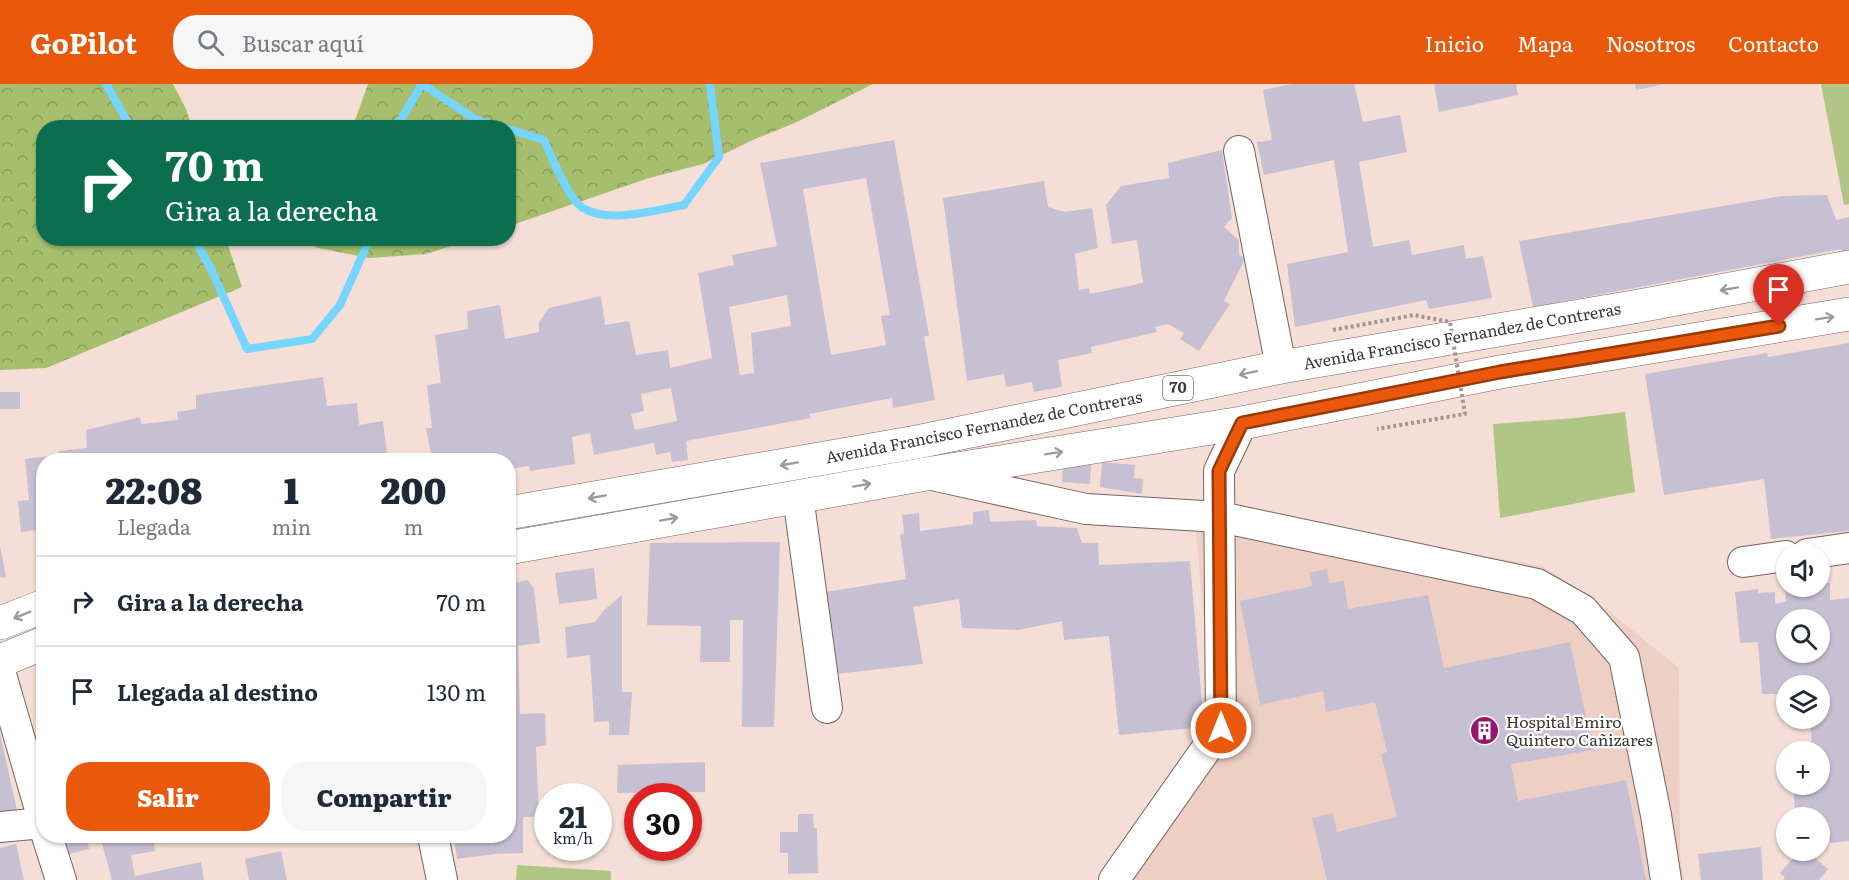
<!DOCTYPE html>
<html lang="es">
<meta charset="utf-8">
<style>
body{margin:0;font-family:Literata,serif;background:#f6f6f7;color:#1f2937;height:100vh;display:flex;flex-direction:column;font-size:22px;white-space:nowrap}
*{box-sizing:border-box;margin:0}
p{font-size:20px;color:#747a83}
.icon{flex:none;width:33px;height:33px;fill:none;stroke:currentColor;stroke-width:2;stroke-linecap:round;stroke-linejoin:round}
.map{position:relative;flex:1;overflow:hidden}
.sheet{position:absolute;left:36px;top:369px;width:480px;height:390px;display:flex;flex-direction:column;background:#fff;border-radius:24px;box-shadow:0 2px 4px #0004}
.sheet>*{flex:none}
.banner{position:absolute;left:36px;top:36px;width:480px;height:126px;border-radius:24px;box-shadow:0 2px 4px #0004;background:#0b6e4f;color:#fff;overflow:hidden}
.fabs{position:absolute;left:1776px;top:459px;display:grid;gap:12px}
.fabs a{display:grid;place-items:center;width:54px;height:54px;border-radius:50%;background:#fff;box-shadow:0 2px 4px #0004;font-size:30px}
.speed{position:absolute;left:534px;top:699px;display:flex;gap:12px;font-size:30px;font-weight:700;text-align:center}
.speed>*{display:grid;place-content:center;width:78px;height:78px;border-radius:50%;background:#fff;box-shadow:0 2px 4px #0004;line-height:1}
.speed small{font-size:15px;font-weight:400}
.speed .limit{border:9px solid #d22;background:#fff;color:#111}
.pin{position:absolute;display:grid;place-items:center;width:51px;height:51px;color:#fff;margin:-62px -26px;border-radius:50% 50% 50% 0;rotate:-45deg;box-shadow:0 0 6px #0007}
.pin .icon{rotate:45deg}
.me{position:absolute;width:66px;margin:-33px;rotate:0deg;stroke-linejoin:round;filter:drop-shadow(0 0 4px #0008)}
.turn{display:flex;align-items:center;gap:21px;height:126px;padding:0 30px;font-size:27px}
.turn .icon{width:78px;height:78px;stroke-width:2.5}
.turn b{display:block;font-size:42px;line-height:51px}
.eta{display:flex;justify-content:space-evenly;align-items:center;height:102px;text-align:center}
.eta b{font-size:36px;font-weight:800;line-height:42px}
.action{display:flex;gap:12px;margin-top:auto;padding:12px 30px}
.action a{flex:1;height:69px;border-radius:24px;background:#ea580c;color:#fff;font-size:24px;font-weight:800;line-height:69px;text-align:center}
.action a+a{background:#f6f6f7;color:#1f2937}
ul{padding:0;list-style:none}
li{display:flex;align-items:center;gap:18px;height:90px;padding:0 30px;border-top:2px solid #e0e1e3}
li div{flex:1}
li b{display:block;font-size:22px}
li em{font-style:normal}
header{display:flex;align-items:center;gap:36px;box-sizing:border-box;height:84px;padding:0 30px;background:#ea580c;color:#fff}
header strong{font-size:28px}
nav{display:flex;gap:33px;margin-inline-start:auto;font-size:21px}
.search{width:420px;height:54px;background:#f6f6f7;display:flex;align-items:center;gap:15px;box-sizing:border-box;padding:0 21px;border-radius:24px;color:#747a83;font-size:22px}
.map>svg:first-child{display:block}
.built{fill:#edcfc4}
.grass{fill:#b1c585}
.forest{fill:url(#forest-crowns)}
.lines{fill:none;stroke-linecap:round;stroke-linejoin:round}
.stream{stroke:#74d6ff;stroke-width:8}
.building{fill:#c7c0d3;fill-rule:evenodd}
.minor-casing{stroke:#76635c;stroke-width:32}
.major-casing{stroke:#76635c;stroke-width:34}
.minor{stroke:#fff;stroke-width:30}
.major{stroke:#fff;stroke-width:33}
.path-bridge{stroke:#a4948d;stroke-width:4;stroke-dasharray:3 3;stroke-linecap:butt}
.oneway{stroke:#9e9a98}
.route-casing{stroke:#983908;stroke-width:15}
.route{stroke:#ea580c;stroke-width:10}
.labels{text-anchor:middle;stroke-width:4.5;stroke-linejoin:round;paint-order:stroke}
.shield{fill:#fff;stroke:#787270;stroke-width:1.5}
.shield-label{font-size:15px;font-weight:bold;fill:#3e3632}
.street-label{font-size:16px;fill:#3e3632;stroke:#fff}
.poi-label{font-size:16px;fill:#3e3632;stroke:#fff;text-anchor:start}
</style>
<header>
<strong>GoPilot</strong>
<div class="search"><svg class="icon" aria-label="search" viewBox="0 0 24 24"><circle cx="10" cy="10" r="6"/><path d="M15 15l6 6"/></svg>Buscar aquí</div>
<nav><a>Inicio</a><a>Mapa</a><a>Nosotros</a><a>Contacto</a></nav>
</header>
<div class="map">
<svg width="1849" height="796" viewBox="0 0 1849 796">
<defs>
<pattern id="forest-crowns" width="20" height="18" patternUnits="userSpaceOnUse" patternTransform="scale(1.5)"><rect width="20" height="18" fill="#a6be6e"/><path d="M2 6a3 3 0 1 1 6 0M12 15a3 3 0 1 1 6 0" fill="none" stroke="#899b5b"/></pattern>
</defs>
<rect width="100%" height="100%" fill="#f4ded5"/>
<polygon class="built" points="1226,428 1542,482 1591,513 1679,584 1680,770 1684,796 1100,796 1213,640 1196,446"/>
<g class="grass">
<polygon points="1821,0 1849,0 1849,120 1844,121"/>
<polygon points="1625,328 1635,408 1500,434 1493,340 1575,334"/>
<polygon points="517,781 611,787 611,796 516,796"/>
</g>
<g class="forest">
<polygon points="0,0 173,0 186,25 192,43 44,44 44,154 226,155 242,203 46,284 0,286"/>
<polygon points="368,0 873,0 797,38 755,55 703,80 649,94 509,142 508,44 350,43 354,39"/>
<polygon points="300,155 300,154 473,155 426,170 369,174 318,164"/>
</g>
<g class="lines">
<g class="stream">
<polyline points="106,0 131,44"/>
<polyline points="422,0 475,35 503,44"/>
<polyline points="396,44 422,0"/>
<path d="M508 45 544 56C551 72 569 116 583 124 609 140 655 126 684 121L719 73 710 0"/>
<polyline points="194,154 212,187 247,265 312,255 340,221 370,154"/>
</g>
</g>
<g class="building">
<polygon points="1292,0 1354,0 1363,38 1400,31 1407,68 1359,78 1373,163 1409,156 1412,171 1464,161 1466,175 1483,172 1492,214 1429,225 1426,216 1295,243 1287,180 1348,168 1334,76 1264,91 1257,58 1272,56 1263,6"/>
<polygon points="1434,0 1516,0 1518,11 1439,28"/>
<polygon points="1635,0 1660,0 1661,1 1636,6"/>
<path d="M894 56 929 251 924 253 935 316 893 324 892 314 809 330 811 334 686 357 688 376 672 378 670 368 656 371 654 359 594 371 590 349 572 353 575 380 530 387 529 382 508 385V376H432L426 344H432L427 301 441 299 435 251 468 245 467 227 500 221 505 255 539 248V238L549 224 601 212 605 241 629 237 636 271 668 266 670 284 712 274 698 189 734 181 732 171 777 162 760 79ZM866 94 890 231 881 232 886 261 831 271 803 105ZM787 211 791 242 751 249 754 289 740 291 729 223ZM671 304 677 337 635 346 631 330 644 327 641 310Z"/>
<polygon points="1222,66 1232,134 1224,143 1239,156 1239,171 1244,173 1243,179 1224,217 1230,220 1199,267 1180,255 1184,249 1168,240 1155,243 1157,248 1091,263 1092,269 1058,276 1062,303 1034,308 1032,298 1006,303 1004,290 967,297 943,114 1044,97 1048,123 1065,128 1092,124 1098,164 1075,170 1079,206 1089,204 1090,210 1143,199 1137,156 1112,160 1106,121 1121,102 1169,94 1168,79"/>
<polygon points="1827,111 1836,136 1849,133 1849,168 1842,169 1841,165 1533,223 1519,157 1782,112"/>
<polygon points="1849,259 1849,447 1771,455 1764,395 1664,411 1645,290 1767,269 1768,273"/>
<polygon points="323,293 327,322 357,319 359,341 383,337 387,371 393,369 394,372 400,371 401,376 60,376 59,367 87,364 86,346 140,333 141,340 178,336 177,328 196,325 196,311"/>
<rect x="0" y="308" width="20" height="17"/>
<polygon points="50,372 50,376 44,376 43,473 37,446 21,448 18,417 29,416 25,375"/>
<polygon points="1102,378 1135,381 1134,394 1143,395 1142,410 1100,403"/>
<polygon points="1063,380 1091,381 1090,400 1062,398"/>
<polygon points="989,426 990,438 1036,436 1037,442 1077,444 1082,459 1098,459 1099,481 1190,477 1204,643 1119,651 1109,552 1064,556 1062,537 1019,546 962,544 959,515 913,523 923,580 836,590 826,508 906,495 900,451 904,449 902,431 919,429 920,447 973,440 973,428"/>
<polygon points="780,458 774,643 742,643 743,536 730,536 730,578 700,578 701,542 647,541 650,459"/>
<polygon points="0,462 6,493 0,494"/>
<polygon points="594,484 597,515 559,520 555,489"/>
<polygon points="511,485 513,499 528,496 534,505 540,559 518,562 520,630 545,629 546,661 536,663 539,733 523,733 523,769 494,770 457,775 454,752 508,752 508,486"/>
<polygon points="1327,485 1329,499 1344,497 1348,525 1428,511 1444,584 1570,558 1593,666 1511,680 1518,717 1626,696 1646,796 1327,796 1312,734 1333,729 1337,748 1397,733 1381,670 1387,668 1375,618 1326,628 1323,607 1260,621 1240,517 1312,502 1309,489"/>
<path d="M1820 499H1830V516L1849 514V757L1830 759 1829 752 1820 753V734H1802L1801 726 1795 727 1793 700H1820V668H1800V666L1812 665 1810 634H1820V602H1786V610H1762L1758 558 1740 559 1735 508 1758 505V509L1775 508V520L1786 517 1785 502H1820ZM1786 536H1820V568H1786Z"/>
<polygon points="622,511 622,608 632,608 629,651 609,651 609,637 594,638 590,571 567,574 565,543 595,538 603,527"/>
<polygon points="44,612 44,650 42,650 36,613"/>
<polygon points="0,650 17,726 0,729"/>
<polygon points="705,678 705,708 617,709 618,681"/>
<polygon points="798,730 813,730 814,744 817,744 818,789 788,790 788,769 780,769 780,748 798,748"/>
<polygon points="60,752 86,752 89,765 65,771"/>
<polygon points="100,752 153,752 155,767 131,771 135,792 201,778 204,796 112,796"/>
<polygon points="16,760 24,796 0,796 0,764"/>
<polygon points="1761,763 1763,796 1701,796 1698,770"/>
<polygon points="1800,766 1806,766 1828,785 1819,796 1783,796 1785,793 1780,789"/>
<polygon points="281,767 287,796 249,796 245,775"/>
</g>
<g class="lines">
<defs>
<g id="minor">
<polyline points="1239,67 1281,283"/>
<polyline points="932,391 1086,425 1220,433 1537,500 1583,526 1624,573 1656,731 1666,796"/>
<polyline points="798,412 827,624"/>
<polyline points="1807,470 1849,464"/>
<polyline points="1743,478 1786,472"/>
<polyline points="0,587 44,739"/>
<polyline points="0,743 43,739"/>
<polyline points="47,752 61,796"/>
<polyline points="433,752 442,796"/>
<polyline points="1114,796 1221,644 1219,387 1242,339"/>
</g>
<g id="major">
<polyline points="508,429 917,358 1281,283 1639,222 1849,183"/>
<polyline points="508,464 926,390 1242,339 1500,288 1849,230"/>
<polyline points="0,539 44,522"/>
<polyline points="0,577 44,559"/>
</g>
</defs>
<use href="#minor" class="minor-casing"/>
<use href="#major" class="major-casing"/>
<use href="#minor" class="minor"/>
<use href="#major" class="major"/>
<polyline class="path-bridge" points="1333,246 1414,231 1450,238 1465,330 1377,345"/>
</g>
<defs><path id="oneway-shaft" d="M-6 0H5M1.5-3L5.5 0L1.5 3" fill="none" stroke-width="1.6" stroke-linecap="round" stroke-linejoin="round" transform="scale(1.5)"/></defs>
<g class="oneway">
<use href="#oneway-shaft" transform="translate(1729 205) rotate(170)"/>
<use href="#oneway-shaft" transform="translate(1825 234) rotate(-9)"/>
<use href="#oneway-shaft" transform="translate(1248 289) rotate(168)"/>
<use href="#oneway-shaft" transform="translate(1054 369) rotate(-9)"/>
<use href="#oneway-shaft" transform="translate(789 380) rotate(170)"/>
<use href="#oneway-shaft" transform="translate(862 401) rotate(-10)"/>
<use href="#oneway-shaft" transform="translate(597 413) rotate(170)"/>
<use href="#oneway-shaft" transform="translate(669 435) rotate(-10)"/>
<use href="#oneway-shaft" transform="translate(22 531) rotate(158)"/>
</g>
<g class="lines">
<defs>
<polyline id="route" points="1221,644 1219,387 1242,339 1500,288 1779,242"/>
</defs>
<use href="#route" class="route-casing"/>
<use href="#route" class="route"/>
</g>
<defs>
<symbol id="building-disc" viewBox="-11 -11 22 22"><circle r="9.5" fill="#96166e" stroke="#fff"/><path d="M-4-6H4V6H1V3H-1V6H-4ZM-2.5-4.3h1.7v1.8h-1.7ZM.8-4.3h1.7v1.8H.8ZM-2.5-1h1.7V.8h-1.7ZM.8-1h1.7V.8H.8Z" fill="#fff"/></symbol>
</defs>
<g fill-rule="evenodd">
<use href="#building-disc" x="1468" y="630" width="33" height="33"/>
</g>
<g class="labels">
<rect class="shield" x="1163" y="292" width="30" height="24" rx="4.5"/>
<g class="shield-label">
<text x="1178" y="309">70</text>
</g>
<g class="street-label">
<text transform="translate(1462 252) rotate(-10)" y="6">Avenida Francisco Fernandez de Contreras</text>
<text transform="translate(984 343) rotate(-11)" y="6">Avenida Francisco Fernandez de Contreras</text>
</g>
<g class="poi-label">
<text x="1506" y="644">Hospital Emiro<tspan x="1506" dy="18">Quintero Cañizares</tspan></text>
</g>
</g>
</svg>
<div class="fabs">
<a><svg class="icon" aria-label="sound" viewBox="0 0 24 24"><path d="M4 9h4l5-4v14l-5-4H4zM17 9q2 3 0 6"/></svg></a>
<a><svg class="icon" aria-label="search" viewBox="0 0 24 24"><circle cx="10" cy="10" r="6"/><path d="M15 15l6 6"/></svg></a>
<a><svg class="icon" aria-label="layers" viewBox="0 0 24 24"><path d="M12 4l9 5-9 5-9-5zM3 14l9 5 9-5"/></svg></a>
<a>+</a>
<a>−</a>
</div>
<div class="speed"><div>21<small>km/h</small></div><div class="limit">30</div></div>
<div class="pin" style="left:1779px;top:242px;background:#d93025"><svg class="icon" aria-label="arrive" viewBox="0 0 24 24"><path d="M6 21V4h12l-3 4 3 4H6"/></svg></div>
<svg class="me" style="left:1221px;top:644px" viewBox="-20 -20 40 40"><circle r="17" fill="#ea580c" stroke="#fff" stroke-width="3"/><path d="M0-11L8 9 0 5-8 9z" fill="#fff"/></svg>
<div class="banner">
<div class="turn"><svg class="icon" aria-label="right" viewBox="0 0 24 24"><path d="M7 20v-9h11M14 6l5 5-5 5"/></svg><div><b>70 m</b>Gira a la derecha</div></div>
</div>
<section class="sheet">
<div class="eta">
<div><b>22:08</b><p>Llegada</p></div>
<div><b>1</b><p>min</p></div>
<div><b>200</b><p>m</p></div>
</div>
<ul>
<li><svg class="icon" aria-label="right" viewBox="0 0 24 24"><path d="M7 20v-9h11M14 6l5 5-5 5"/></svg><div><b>Gira a la derecha</b></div><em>70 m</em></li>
<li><svg class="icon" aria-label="arrive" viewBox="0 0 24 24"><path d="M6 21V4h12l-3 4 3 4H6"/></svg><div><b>Llegada al destino</b></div><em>130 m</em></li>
</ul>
<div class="action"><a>Salir</a><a>Compartir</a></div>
</section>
</div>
